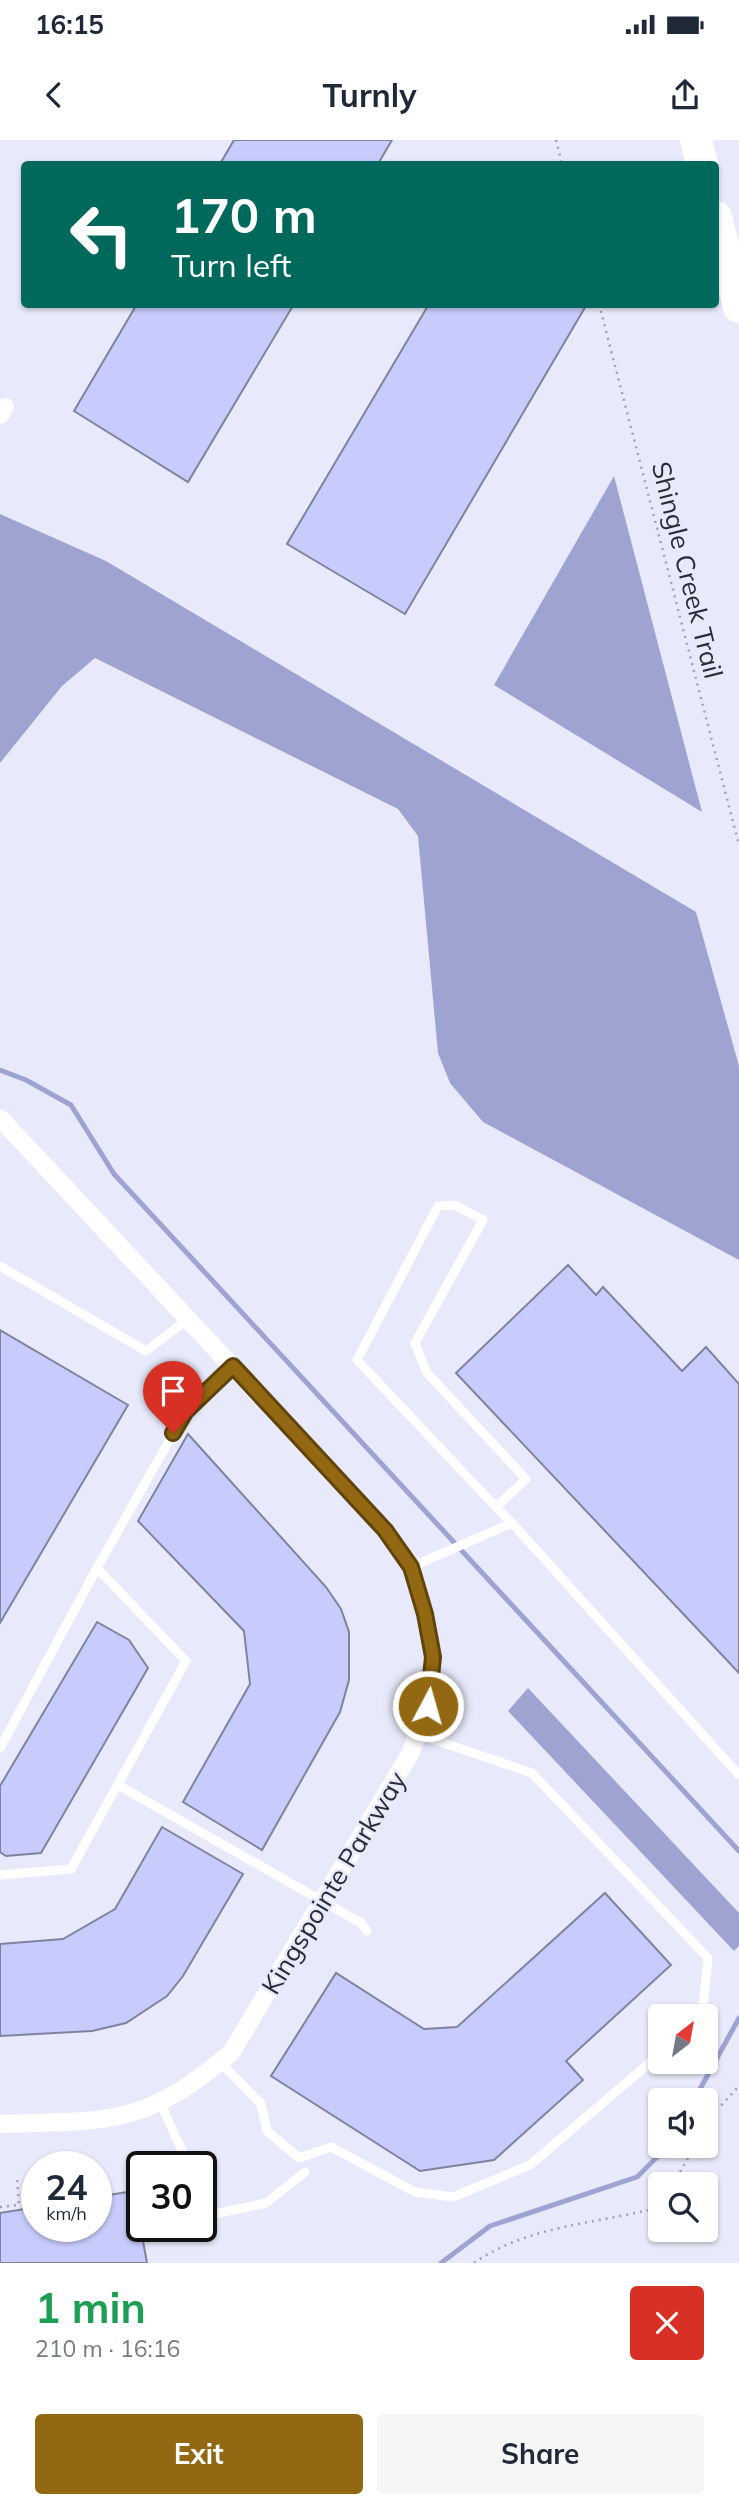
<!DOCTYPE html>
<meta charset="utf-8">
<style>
body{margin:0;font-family:Mulish,sans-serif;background:#f6f6f7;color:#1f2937;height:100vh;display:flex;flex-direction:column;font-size:26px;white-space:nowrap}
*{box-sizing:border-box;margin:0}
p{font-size:23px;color:#747a83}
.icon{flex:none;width:38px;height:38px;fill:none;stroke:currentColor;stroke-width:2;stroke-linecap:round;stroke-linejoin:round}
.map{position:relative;height:2123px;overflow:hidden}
.sheet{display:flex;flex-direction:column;background:#fff;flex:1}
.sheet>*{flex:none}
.guide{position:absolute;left:21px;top:21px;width:698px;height:147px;border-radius:7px;box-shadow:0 2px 5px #0004;background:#00695c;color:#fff;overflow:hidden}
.needle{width:46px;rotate:31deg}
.controls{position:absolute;left:648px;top:1864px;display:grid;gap:14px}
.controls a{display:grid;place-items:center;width:70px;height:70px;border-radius:7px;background:#fff;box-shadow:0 2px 5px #0004;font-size:35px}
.speed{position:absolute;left:21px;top:2011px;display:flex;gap:14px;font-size:35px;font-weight:700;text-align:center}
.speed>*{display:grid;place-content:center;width:91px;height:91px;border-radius:50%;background:#fff;box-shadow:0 2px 5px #0004;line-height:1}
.speed small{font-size:18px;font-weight:400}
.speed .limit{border:4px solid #111;border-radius:10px;background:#fff;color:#111}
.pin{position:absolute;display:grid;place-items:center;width:60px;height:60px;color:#fff;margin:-72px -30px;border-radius:50% 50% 50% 0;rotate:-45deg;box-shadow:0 0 7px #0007}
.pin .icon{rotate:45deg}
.me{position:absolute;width:77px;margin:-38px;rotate:6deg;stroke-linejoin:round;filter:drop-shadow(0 0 5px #0008)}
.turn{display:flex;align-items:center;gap:24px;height:147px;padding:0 35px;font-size:32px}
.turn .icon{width:91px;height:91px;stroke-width:2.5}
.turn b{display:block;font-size:49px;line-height:60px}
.round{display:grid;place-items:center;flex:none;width:74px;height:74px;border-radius:7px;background:#f6f6f7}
.headline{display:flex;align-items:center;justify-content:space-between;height:119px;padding:0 35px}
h1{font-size:42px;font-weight:700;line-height:52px;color:#1e9e55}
.action{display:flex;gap:14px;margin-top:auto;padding:14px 35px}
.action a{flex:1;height:80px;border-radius:7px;background:#936812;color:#fff;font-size:28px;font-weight:700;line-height:80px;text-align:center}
.action a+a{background:#f6f6f7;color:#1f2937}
.status{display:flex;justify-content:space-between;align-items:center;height:49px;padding:0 35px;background:#fff;direction:ltr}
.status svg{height:19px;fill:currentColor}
header{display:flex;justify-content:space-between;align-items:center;height:91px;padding:0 35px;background:#fff;font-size:32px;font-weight:700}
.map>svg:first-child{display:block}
.water{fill:#9fa3d2}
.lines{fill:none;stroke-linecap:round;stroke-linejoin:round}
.stream{stroke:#9fa3d2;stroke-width:5}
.building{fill:#c7ccfc;stroke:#80839d;stroke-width:2}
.path{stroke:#a0a2b0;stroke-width:2.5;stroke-dasharray:2 5;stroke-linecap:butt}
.service{stroke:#fff;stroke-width:9}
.minor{stroke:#fff;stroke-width:18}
.motorway{stroke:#fff;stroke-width:32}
.route-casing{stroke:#60440c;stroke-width:18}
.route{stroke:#936812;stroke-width:12}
.labels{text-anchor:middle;stroke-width:5;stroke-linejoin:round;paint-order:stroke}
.street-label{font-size:26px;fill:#2a2b35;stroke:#e8eafb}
</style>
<div class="status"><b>16:15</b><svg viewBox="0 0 49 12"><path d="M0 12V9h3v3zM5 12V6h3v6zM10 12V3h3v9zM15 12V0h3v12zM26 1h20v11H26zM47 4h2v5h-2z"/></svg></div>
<header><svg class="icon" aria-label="back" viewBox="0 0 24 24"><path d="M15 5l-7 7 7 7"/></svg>Turnly<svg class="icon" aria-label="share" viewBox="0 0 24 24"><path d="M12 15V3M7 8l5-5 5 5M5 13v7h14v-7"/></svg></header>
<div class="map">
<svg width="739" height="2123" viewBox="0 0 739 2123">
<rect width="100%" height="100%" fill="#e8eafb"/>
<g class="water">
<polygon points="614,336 702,672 494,545"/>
<polygon points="0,374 106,421 696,772 739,926 739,1120 483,982 450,943 438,913 418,696 398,669 95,518 62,546 0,623"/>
<polygon points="528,1548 739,1773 739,1806 734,1811 508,1571"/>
</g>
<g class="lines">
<g class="stream">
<polyline points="0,930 26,940 71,965 114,1034 739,1711"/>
<polyline points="694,1960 739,1878"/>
<polyline points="441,2123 490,2086 637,2037 668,2006"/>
</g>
</g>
<g class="building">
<polygon points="234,0 392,0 378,24 220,24"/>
<polygon points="137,164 294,164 188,342 74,271"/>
<polygon points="429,164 587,164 405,474 287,404"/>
<polygon points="568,1125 596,1155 603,1147 682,1231 706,1207 739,1244 739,1533 456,1233"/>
<polygon points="0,1190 128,1265 0,1483"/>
<polygon points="188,1294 326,1447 341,1469 349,1492 349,1540 340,1572 262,1710 183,1662 250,1544 244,1491 138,1381"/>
<polygon points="97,1482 129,1500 148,1528 41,1713 6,1716 0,1712 0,1646"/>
<polygon points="162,1687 243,1734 183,1836 167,1856 126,1883 92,1891 0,1896 0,1804 63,1799 115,1769"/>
<polygon points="605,1753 671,1825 566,1921 583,1940 494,2020 420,2031 271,1936 336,1833 424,1889 457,1887"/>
<polygon points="134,2051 147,2123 0,2123 0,2073 37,2067 37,2086 96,2086 96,2057"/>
</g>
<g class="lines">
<g class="path">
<polyline points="556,0 562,24"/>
<polyline points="599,164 739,705"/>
<polyline points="705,1988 715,1972 739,1946"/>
<polyline points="673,2044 695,2006"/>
<polyline points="0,2067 19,2065 17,2038"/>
<path d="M474 2123C527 2086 592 2084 653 2069L660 2060"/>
</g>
<g class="service">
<polyline points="0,1126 146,1211 188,1179"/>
<polyline points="496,1367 526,1339 427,1233 415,1203 483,1080 455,1065 438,1066 357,1220 496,1367 512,1383"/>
<polyline points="411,1427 512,1383 739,1635"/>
<polyline points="417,1594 532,1633 708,1818 702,1876"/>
<polyline points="0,1608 97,1428"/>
<polyline points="118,1645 361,1783 367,1791"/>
<polyline points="0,1735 71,1729 186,1521 97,1428 186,1271 233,1226"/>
<polyline points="220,1922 261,1964 267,1991 299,2018 331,2007 415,2052 453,2057 530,2025 660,1914"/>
<polyline points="160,1962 183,2013"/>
<polyline points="201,2077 266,2063 305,2032"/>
</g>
<g class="minor">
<polyline points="0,275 5,267"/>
<path d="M0 978 385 1390 411 1427 425 1474 433 1517 428 1566 410 1614 231 1913C196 1942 160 1969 114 1977 78 1984 37 1982 0 1984"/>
</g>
<g class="motorway">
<polyline points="696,0 702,24"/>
<polyline points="716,77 739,167"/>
</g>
</g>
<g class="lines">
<defs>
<polyline id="route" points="173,1293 186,1271 233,1226 385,1390 411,1427 425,1474 433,1517 428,1566"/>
</defs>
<use href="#route" class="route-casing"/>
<use href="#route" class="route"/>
</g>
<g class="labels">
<g class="street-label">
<text transform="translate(687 430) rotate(76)" y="9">Shingle Creek Trail</text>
<text transform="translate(334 1743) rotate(-59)" y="9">Kingspointe Parkway</text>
</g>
</g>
</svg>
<div class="controls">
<a><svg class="needle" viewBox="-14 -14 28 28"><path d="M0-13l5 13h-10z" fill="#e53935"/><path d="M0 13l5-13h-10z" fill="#747a83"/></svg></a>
<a><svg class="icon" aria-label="sound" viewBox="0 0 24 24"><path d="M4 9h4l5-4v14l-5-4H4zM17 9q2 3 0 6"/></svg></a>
<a><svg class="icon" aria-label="search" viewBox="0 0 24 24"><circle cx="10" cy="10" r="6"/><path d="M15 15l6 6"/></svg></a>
</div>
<div class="speed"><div>24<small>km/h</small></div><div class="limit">30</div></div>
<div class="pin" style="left:173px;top:1293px;background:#d93025"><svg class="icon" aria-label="arrive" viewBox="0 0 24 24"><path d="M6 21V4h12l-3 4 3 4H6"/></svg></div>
<svg class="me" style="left:428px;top:1566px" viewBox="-20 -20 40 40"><circle r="17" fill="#936812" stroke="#fff" stroke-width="3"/><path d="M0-11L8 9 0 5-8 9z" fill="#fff"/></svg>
<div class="guide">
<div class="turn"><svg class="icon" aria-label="left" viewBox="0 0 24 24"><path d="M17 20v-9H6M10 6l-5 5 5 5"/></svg><div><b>170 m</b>Turn left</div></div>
</div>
</div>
<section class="sheet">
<div class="headline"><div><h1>1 min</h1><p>210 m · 16:16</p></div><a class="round" style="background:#d93025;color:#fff"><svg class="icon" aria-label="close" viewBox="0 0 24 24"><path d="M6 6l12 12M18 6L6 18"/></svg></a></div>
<div class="action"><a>Exit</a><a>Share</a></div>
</section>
